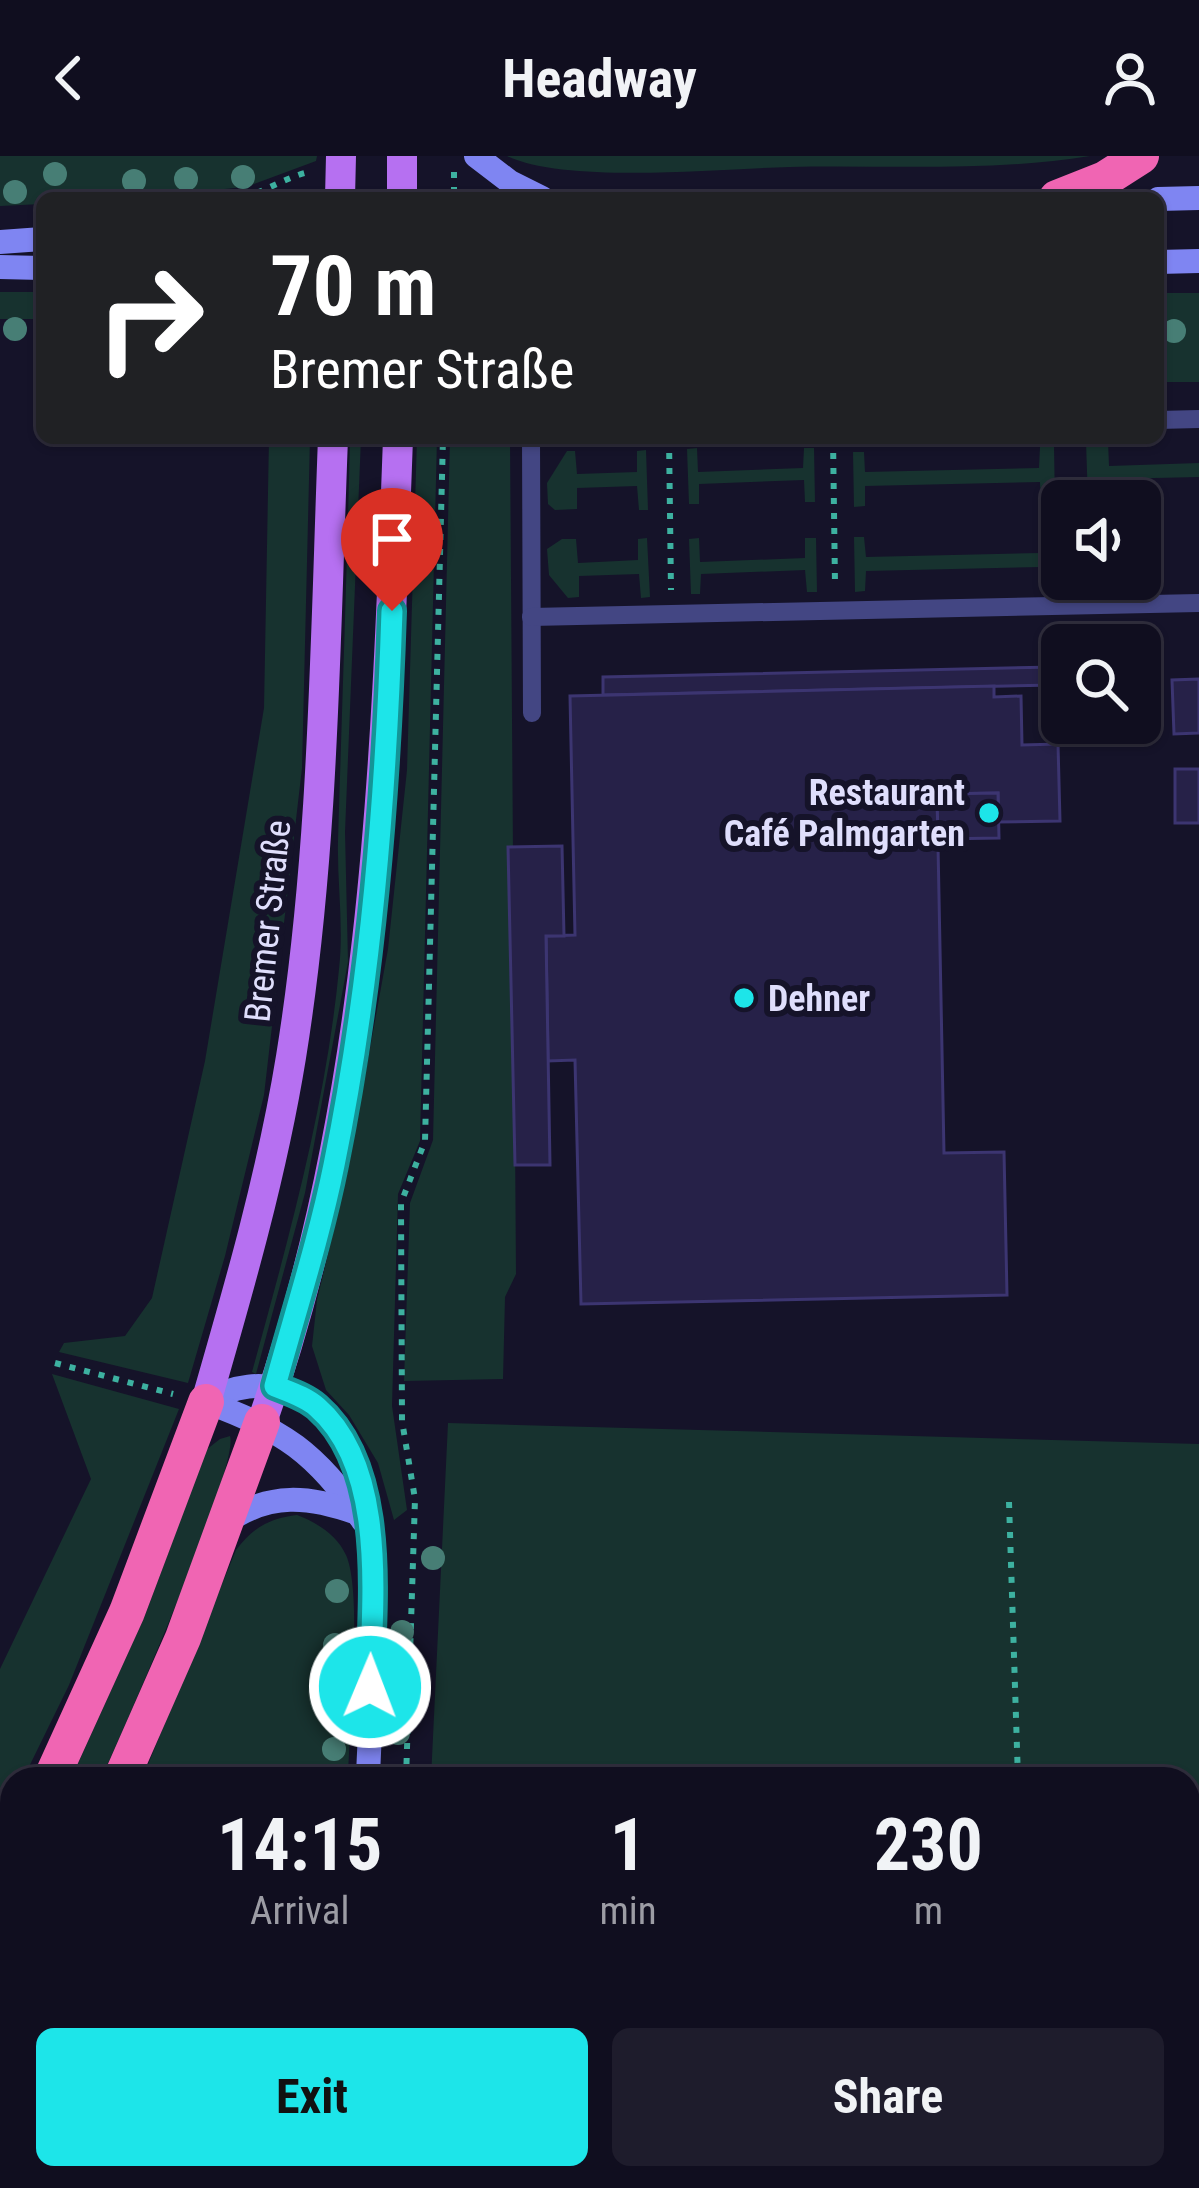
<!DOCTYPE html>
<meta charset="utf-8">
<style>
body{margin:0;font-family:"Roboto Condensed",sans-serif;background:#1e1c2c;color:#f1f3f6;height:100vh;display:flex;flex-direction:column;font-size:45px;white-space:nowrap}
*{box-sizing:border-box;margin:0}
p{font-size:39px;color:#9c9ca4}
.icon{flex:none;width:66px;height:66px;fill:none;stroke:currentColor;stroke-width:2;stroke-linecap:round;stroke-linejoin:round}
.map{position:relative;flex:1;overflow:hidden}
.drawer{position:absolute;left:0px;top:1611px;width:1200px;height:423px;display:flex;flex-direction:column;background:#100e1f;border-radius:36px 36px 0 0;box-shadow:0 3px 9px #0004,0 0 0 3px #302e3d}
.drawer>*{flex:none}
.guide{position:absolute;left:36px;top:36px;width:1128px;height:252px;border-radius:18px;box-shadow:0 3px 9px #0004,0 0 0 3px #302e3d;background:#202124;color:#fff;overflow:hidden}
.controls{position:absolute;left:1041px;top:324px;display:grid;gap:24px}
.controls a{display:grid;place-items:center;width:120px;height:120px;border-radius:18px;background:#100e1f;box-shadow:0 3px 9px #0004,0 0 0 3px #302e3d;font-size:60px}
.pin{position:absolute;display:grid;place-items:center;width:102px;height:102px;color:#fff;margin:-123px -51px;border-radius:50% 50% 50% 0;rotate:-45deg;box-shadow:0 0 12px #0007}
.pin .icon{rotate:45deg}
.me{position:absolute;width:132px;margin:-66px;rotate:1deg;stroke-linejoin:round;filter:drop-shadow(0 0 9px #0008)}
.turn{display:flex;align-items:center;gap:42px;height:252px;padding:0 36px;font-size:54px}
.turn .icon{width:156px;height:156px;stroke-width:2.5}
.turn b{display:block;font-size:84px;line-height:102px}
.eta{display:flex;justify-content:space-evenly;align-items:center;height:204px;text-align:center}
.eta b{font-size:72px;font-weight:700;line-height:84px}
.action{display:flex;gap:24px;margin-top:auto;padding:24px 36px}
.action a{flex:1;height:138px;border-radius:18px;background:#1de5e9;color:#111;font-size:48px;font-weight:700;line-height:138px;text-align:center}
.action a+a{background:#1e1c2c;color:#f1f3f6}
header{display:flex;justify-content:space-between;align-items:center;height:156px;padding:0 36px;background:#100e1f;font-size:54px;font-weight:700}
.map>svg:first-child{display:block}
.green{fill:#17322f}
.building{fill:#262148;stroke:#3c3571;stroke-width:3}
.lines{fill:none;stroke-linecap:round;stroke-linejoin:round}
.path{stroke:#3db1a0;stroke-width:6;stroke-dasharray:6 9;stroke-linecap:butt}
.lane{stroke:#434683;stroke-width:18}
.secondary{stroke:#7f85f2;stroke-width:24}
.primary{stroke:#b670f1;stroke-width:30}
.highway{stroke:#f065b3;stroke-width:36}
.tree{fill:#477e75}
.route-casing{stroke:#139597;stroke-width:30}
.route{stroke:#1de5e9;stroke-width:21}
.poi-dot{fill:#1de5e9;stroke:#151329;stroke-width:4.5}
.labels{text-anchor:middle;stroke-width:12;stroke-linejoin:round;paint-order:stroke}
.poi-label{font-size:36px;font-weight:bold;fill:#dfdefc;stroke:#151329;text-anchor:end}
.street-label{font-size:36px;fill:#dfdefc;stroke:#151329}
</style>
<header><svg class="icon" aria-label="back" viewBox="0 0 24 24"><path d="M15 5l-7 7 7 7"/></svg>Headway<svg class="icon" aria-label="person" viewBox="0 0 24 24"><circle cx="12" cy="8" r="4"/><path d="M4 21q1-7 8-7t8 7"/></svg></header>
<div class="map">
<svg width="1199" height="2032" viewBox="0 0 1199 2032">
<rect width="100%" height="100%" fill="#151329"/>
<g class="green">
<polygon points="0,0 317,0 316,5 246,31 127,42 42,42 42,48 0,50"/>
<path d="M507 0H1090C992 16 888 9 789 11 718 13 566 28 507 0Z"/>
<rect x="0" y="136" width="42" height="27"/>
<polygon points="1199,137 1199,226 1158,226 1158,137"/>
<polygon points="269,282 310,282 302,612 264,939 225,1100 188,1227 59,1196 64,1187 125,1180 152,1142 205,905 264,552"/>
<path d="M350 282H361L345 676 348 806 305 1037 256 1218 252 1216C288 1085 326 949 339 813 344 770 337 728 338 685 342 551 347 416 350 282Z"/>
<polygon points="417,282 437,282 420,985 398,1038 392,1250 407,1354 394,1364 378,1307 349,1259 326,1234 312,1190 317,1144 348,1014 388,793 407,614"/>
<polygon points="450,282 510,282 516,1118 505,1141 503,1223 404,1225 410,1047 433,984"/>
<polygon points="1108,285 1109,310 1199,307 1199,321 1110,323 1110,344 1088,345 1086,286"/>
<polygon points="1054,290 1055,348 1041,349 1040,326 865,330 865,350 854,351 853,296 864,296 865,316 1039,312 1040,291"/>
<polygon points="697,292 698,316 803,312 804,292 814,292 815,346 805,346 804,324 699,328 699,348 689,348 687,293"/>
<polygon points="646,294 648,354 639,354 637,330 577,332 577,353 555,354 548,348 547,327 567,295 575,295 577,318 637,316 637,295"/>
<polygon points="1041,376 1055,376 1056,434 1042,434 1041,411 866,415 865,435 855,436 854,381 864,381 866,401 1040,397"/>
<polygon points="647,382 650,441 641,442 639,418 579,420 579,441 568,442 549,419 547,393 562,383 576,383 578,407 638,404 638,383"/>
<polygon points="699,382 700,406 805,402 805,382 816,382 817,436 807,436 805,414 701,418 700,438 691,438 689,383"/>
<polygon points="52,1218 179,1253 69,1529 23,1623 12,1623 12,1644 0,1668 0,1513 91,1323"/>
<polygon points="448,1267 1199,1288 1199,2032 412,2032 412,2022 1188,2022 1188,1623 431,1623"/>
<path d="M230 1280C240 1310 122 1578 101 1623H71L146 1457 206 1294 220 1283Z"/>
<path d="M297 1359C316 1366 337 1379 346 1399 363 1437 349 1575 348 1623H142L236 1394C254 1371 268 1363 297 1359Z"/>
<polygon points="12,1739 12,1814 0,1838 0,1760"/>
</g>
<g class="building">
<polygon points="1055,511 1055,529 603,539 603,521"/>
<polygon points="1199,523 1199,577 1174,578 1172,524"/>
<polygon points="994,530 994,541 1021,540 1022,589 1058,588 1060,665 998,666 998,637 937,638 944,997 1004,996 1007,1139 581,1148 575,904 548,905 546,780 575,779 570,540"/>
<rect x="1175" y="613" width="24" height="54"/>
<polygon points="998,637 999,682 938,683 937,638"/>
<polygon points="562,690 564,780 546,780 550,1009 515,1009 508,691"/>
</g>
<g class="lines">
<g class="path">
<polyline points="454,16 454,42"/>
<path d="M243 42C263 36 298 16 311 16"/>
<polyline points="669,282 671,434"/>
<polyline points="833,282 835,428"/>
<polyline points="55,1207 173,1238"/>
<polyline points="1009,1346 1018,1623"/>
<polyline points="406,1623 415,1343 402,1265 401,1047 425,985 443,282"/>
<polyline points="1032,2022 1033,2032"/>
<polyline points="396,2032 396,2022"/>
</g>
<g class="lane">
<polyline points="1158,264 1199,263"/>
<polyline points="531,282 532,557"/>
<polyline points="531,461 1199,447"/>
</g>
<g class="secondary">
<polyline points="476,0 510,26 542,42"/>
<polyline points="1158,43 1199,42"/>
<polyline points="0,86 42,83"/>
<polyline points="1158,106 1199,105"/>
<polyline points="0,111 42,112"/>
<path d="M206 1246C232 1229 264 1225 293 1237 403 1282 370 1525 368 1623"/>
<path d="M206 1246C282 1273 317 1297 363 1365"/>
<path d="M226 1366C270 1336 309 1340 357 1357"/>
<polyline points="358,2032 358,2022"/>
</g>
<g class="primary">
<polyline points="402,0 402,42"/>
<polyline points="340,42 341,0"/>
<path d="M206 1246C239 1132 272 1018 291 901 324 697 325 488 333 282"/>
<path d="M262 1266C374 950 386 614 398 282"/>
</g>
<g class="highway">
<polyline points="1057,42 1105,23 1141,0"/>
<polyline points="51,1623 127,1456 206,1246"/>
<polyline points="121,1623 183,1482 262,1266"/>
<polyline points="0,1722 12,1699"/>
<polyline points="0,1885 12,1860"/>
</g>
</g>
<g class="tree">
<circle cx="55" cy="18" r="12"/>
<circle cx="243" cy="21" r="12"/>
<circle cx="186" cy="23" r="12"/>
<circle cx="134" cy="25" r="12"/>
<circle cx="15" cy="36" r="12"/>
<circle cx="15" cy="173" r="12"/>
<circle cx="1174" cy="175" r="12"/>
<circle cx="433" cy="1402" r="12"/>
<circle cx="337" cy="1435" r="12"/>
<circle cx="402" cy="1476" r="12"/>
<circle cx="335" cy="1489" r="12"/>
<circle cx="418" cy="1520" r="12"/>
<circle cx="337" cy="1523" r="12"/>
<circle cx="398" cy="1577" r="12"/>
<circle cx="334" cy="1593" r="12"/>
</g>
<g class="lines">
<defs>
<path id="route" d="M370 1531C372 1446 388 1313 317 1251 306 1241 290 1236 275 1230 295 1157 319 1083 334 1009 371 828 386 640 392 455"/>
</defs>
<use href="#route" class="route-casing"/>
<use href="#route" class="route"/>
</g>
<g class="poi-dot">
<circle cx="989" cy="657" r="12"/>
<circle cx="744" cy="842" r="12"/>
</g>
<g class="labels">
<g class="poi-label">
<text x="965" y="649">Restaurant<tspan x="965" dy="41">Café Palmgarten</tspan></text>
<text x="768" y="855" text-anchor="start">Dehner</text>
</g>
<g class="street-label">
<text transform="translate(267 765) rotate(-84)" y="13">Bremer Straße</text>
</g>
</g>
</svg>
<div class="controls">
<a><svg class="icon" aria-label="sound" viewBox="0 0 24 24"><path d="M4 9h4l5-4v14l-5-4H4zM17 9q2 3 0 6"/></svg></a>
<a><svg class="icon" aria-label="search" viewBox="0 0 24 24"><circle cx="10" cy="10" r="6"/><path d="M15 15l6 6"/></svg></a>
</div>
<div class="pin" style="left:392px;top:455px;background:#d93025"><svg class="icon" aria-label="arrive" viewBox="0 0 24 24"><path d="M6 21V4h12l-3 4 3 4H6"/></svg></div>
<svg class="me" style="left:370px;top:1531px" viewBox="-20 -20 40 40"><circle r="17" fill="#1de5e9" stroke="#fff" stroke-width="3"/><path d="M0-11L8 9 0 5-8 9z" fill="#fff"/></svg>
<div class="guide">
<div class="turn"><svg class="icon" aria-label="right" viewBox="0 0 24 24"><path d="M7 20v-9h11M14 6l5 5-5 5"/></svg><div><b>70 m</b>Bremer Straße</div></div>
</div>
<section class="drawer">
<div class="eta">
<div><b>14:15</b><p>Arrival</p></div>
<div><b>1</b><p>min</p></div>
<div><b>230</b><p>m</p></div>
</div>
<div class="action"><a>Exit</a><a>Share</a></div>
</section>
</div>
